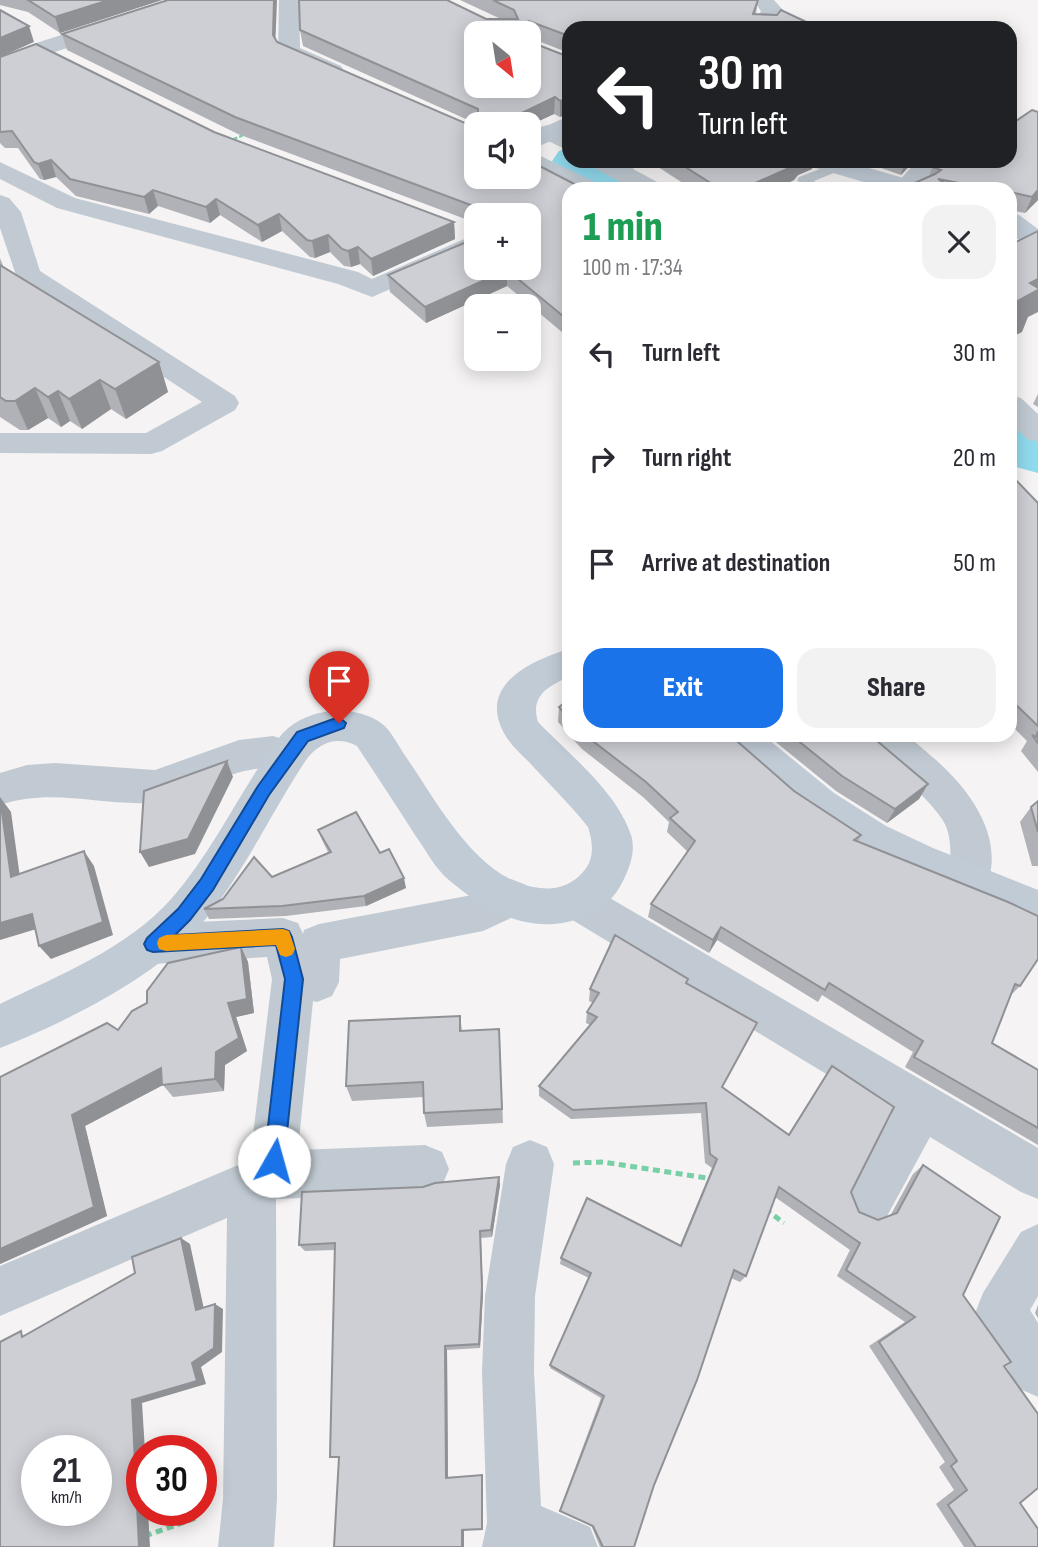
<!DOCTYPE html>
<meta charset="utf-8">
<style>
body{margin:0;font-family:"Sofia Sans Condensed",sans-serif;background:#f2f2f3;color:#2b2b33;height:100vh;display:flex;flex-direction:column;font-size:26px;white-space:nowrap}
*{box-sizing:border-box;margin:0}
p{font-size:23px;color:#7c7c81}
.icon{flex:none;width:38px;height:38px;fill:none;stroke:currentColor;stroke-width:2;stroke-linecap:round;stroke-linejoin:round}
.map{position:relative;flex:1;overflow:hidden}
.panel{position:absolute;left:562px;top:182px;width:455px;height:560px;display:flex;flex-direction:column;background:#fff;border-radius:21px;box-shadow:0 4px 18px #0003}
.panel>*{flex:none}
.guide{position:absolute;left:562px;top:21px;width:455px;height:147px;border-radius:21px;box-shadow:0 4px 18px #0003;background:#202124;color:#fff;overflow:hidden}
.needle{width:46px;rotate:150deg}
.tools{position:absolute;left:464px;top:21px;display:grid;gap:14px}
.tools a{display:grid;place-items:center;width:77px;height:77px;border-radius:14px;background:#fff;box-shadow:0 4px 18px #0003;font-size:35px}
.speed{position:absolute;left:21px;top:1435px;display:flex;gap:14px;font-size:35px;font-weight:700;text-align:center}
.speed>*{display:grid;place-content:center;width:91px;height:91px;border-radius:50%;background:#fff;box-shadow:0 4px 18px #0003;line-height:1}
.speed small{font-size:18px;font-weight:400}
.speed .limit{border:10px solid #d22;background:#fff;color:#111}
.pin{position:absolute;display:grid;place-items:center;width:60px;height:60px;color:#fff;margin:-72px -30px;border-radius:50% 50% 50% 0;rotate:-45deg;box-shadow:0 0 7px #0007}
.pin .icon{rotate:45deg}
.me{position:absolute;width:77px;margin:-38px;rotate:7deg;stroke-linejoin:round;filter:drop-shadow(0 0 5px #0008)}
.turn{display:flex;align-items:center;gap:24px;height:147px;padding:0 21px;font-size:32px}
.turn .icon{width:91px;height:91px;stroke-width:2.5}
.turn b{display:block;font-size:49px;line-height:60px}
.round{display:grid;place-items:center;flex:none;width:74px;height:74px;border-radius:21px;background:#f2f2f3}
.headline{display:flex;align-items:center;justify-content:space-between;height:119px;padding:0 21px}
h1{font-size:42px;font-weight:800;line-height:52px;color:#1e9e55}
.primary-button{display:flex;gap:14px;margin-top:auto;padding:14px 21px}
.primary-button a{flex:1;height:80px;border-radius:21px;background:#1a73e8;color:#fff;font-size:28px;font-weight:800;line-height:80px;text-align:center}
.primary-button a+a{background:#f2f2f3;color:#2b2b33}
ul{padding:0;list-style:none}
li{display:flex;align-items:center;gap:21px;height:105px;padding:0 21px}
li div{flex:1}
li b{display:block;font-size:26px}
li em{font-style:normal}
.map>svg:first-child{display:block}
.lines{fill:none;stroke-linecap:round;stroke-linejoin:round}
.river{fill:#90daee;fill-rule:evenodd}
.path-far1{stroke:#7ad0a6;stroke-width:2.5;stroke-dasharray:3.5 2;stroke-linecap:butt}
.path{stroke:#7ad0a6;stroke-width:5;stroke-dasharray:7 4.5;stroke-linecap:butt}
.lane{fill:#c1cad2;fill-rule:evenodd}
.street{fill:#c1cad2;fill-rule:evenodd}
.secondary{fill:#c1cbd6;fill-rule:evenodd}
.wall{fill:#b0b2b7}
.shaded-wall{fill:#909195}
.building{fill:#cdcfd5;stroke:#909195;stroke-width:2;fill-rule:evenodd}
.route{fill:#1a73e8;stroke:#114b97;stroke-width:2}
.slow{fill:#f59e0b}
</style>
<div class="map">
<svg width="1038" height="1547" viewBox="0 0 1038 1547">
<rect width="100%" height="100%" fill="#f5f3f3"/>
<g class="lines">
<g class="river">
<path d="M569 148V161C601 161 633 159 654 189 617 189 576 195 552 161L559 151Z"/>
<polygon points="1010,406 1031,412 1038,418 1038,473 1016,467 1010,460"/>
</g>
<g class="path-far1">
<polyline points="558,55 569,51"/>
<polyline points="229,141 246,134"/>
</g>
<g class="path">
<polyline points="573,1163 603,1162 713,1179"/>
<polyline points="765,1209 784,1223"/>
<polyline points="145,1536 199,1517"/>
</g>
<g class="lane">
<polygon points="631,161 650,161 619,175 612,171"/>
<polygon points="836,163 843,167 841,170 814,181 817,184 815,187 792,189 800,183 797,180 799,177"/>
</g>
<g class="street">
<polygon points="171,0 202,0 199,4 49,54 0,75 0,60 33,44"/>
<polygon points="279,0 299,0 300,48 341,66 344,71 341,76 325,76 281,56 278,51"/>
<polygon points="753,0 774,0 783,10 774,28 752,28 761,11"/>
<polygon points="548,125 569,134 569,151 540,137 536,132 540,127"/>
<polygon points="528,150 599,184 603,189 571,189 528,167"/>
<polygon points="588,161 618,161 661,184 665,189 633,189 591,166"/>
<polygon points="917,161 943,161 919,189 896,189 898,182"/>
<polygon points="0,162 75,198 358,272 372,279 476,234 476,252 372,297 338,284 57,208 0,179"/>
<polygon points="0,195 9,198 21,212 40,271 235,396 239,403 235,410 162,451 151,454 0,453 0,433 146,433 202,402 18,281 0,228"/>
<polygon points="1010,395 1021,398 1038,414 1038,442 1027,439 1010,422"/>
<path d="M858 735C871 735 895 731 906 736 917 742 927 753 936 760 972 792 1008 842 984 892L970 897 956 892C945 869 957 841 942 819 929 800 910 784 892 769 879 758 866 750 858 735Z"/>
<path d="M273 736 301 745 307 756 301 767C285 773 272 766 255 769 218 774 186 801 148 803 97 805 51 788 0 805V773L27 765 55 763 155 770 239 740Z"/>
<polygon points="511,879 526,885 532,898 526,911 483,931 340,959 339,982 332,996 317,1002 313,1001 298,1150 425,1145 442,1152 449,1169 442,1186 425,1193 276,1199 277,1499 274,1547 218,1547 223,1499 227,1218 0,1316 0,1266 250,1160 272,979 267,957 153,964 138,958 132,944 138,930 153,924 283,918 298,923 303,934 304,930 319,924 477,894"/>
<polygon points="576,881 591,887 1038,1148 1038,1199 1021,1192 930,1137 886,1218 869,1225 852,1218 845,1201 892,1114 561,913 555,900 561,887"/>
<polygon points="530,1140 547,1147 554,1164 535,1296 534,1372 541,1506 590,1527 598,1547 482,1547 487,1523 482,1372 485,1296 506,1164 513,1147"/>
<polygon points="1038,1224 1038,1296 1030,1310 1038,1323 1038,1397 1020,1389 983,1329 976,1311 983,1293 1021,1232"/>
</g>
<g class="secondary">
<polygon points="569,116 569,133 528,151 528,134"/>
<polygon points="806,161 845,161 924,184 928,189 888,189 809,166"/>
<polygon points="1010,213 1019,215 1038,229 1038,249 1029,247 1010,233"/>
<path d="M569 649V677C548 686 530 696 538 722 569 754 617 792 631 835 636 851 630 867 623 881 615 898 602 909 585 916 536 938 488 913 450 881 435 869 426 850 415 835 396 805 376 775 357 746 337 735 318 743 306 760 271 813 240 880 199 927 154 978 64 1023 0 1048V1004C59 975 127 949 172 898 215 849 242 786 282 734 305 708 353 703 381 723 391 730 399 747 406 757 438 803 478 882 540 888 557 890 572 885 583 872 595 859 593 843 588 827 570 804 549 784 529 762 522 755 513 747 507 738 474 687 529 661 569 649Z"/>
<path d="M718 735H763L834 793 886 826 933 848 1038 890V928C934 889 842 851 758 777 744 764 727 752 718 735Z"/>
</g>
</g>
<g class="wall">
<polygon points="0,0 162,0 60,33 28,12 0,5"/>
<polygon points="460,0 758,0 756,14 819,28 569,28 569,53 528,37 528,33 476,33 569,57 560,117 554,114 528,126 528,124 477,124 303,46 300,30 501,19"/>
<polygon points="62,34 276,40 277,42 476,177 569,189 569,338 507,286 426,323 390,292 388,275 476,238 476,223 238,134 67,50"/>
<polygon points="0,57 214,132 454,222 455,239 373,276 360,264 351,267 344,266 330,252 315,258 310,257 282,231 262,242 220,215 210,223 158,206 149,214 76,196 56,177 44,180 40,179 18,148 5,148 0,143"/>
<polygon points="652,161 813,161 812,169 798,175 794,180 775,189 692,189 652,163"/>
<polygon points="861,161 914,161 901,175"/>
<polygon points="1010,161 1038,200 1025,213 1010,210 1010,189 901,189 929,177 932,167"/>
<polygon points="0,258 4,268 159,362 168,392 126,419 111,409 82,429 70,421 61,427 48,418 28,430 20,430 0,417"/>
<polygon points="1038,394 1038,407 1033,404"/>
<polygon points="1010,480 1038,503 1038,772 1021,751 1027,741 1010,724"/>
<polygon points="569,699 569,734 558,722 559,707"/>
<polygon points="569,735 710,735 718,741 861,835 858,842 1020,986 1011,995 992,1043 1038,1070 1038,1145 905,1067 913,1052 822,995 818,1002 717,940 709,953 648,917 651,904 688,852 667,832 669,822 643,797 582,749"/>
<polygon points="767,735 870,735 928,784 919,799 887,823 836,791"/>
<polygon points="1038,801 1038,866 1032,866 1020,822 1031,807"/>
<polygon points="318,830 380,853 406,888 366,906 286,916 209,919 204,909 328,852 322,840"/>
<polygon points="241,947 248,962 254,1013 236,1017 247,1051 225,1065 224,1091 173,1097 163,1085 85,1126 107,1216 0,1264 0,1077 118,1030 147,1003"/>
<polygon points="687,983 722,1087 788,1135 832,1066 851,1192 859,1212 878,1220 890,1216 913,1174 923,1165 963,1295 1004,1366 1020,1503 1038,1547 964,1547 936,1504 954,1490 939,1467 945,1462 869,1346 905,1322 837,1276 850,1250 775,1197 746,1276 740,1282 731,1278 654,1485 634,1547 600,1547 591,1525 559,1511 601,1398 550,1368 589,1278 560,1264 561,1258 680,1245 712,1168 705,1163 701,1113 571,1119 539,1096 539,1086 590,1025 586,1023 587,1012 593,1003 589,1001 590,989"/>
<polygon points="460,1016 462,1031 499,1029 503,1123 427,1127 424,1113 424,1097 352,1101 346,1086"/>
<polygon points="499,1177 500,1185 492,1237 481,1238 483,1293 480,1348 447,1350 448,1477 483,1476 483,1527 339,1458 330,1457 335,1250 305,1251 299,1245 423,1187"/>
<polygon points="1038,1305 1038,1318 1035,1313"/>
</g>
<g class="shaded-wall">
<polygon points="109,0 162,0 60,33 55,17"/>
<polygon points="274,0 277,0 275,51 273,35"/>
<polygon points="529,21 529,37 528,37 528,33 525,33 525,23"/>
<polygon points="29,26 34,42 0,57 0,38"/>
<polygon points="555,97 554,114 528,126 528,124 499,124"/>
<polygon points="569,98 569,114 560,117 560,101"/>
<polygon points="51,160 56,177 44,180 38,164"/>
<polygon points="800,161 813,161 812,169 798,175 794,180 775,189 742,189"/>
<polygon points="905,161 914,161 901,175"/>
<polygon points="153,190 158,206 149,214 144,197"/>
<polygon points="1038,190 1038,200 1025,213 1032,197"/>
<polygon points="216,199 220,215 210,223 206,207"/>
<polygon points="279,214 282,231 262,242 258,225"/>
<polygon points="454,222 455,239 373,276 371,259"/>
<polygon points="328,235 330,252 315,258 312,241"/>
<polygon points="358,247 360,264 351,267 348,251"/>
<polygon points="507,270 507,286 426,323 425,307"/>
<polygon points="1038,279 1038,312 1028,317 1022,332 1010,338 1010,305 1030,283"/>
<polygon points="159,362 168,392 126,419 115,389"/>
<polygon points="100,380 111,409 82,429 69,399"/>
<polygon points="35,388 48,418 28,430 15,401"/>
<polygon points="58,391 70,421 61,427 48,397"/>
<polygon points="227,761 233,777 195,854 149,867 140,852"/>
<polygon points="928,784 919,799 887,823 895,809"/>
<polygon points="0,797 11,812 22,892 11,877"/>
<polygon points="84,851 94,866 113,935 51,959 39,946"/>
<polygon points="404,878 406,888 366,906 364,896"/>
<polygon points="32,914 43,927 0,940 0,923"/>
<polygon points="721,927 717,940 709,953 713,940"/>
<polygon points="241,947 248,962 254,1013 236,1017 247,1051 225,1065 224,1091 215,1079 216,1052"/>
<polygon points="161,1068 163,1085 85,1126 107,1216 0,1264 0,1249 72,1115"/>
<polygon points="499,1177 500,1185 492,1237 491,1230"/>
<polygon points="480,1231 483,1293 480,1348 479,1344"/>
<polygon points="181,1238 190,1244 205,1314 196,1310"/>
<polygon points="215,1304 223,1309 222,1352 201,1367 206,1384 142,1403 145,1451 142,1451 142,1510 148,1510 150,1547 139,1547 132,1400 192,1363"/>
<polygon points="445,1346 447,1350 448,1478 446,1478"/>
<polygon points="482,1475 483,1476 483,1527 482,1529"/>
<polygon points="464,1529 464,1547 462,1547 462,1530"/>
</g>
<g class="building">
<polygon points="28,0 109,0 55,17"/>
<polygon points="168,0 274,0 273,35 277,42 474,127 476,126 476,177 528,177 528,160 584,189 569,189 569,321 507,270 425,307 388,275 476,238 476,268 528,268 528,215 476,215 476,207 235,117 62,34"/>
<polygon points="299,0 447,0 486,19 518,19 514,10 493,0 758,0 753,14 777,15 781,10 819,28 569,28 569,36 529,21 525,23 526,33 476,33 476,86 528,86 528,41 569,57 569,98 560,101 555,97 499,124 478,124 478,109 300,30"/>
<polygon points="0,10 29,26 0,38"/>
<polygon points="36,44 214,132 454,222 371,259 358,247 348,251 342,249 328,235 312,241 307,240 279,214 258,225 216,199 206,207 153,190 144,197 70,179 51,160 38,164 34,162 12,131 0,132 0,57"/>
<polygon points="1032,110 1038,112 1038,190 1032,197 1010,192 1010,189 991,189 938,179 954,189 901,189 935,174 941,170 932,167 937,161 1010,161 1010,118 1016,121"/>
<polygon points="676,161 800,161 798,164 742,189 720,189"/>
<polygon points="1038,231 1038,279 1030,283 1038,288 1038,290 1010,305 1010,245"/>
<polygon points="0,265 159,362 115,389 100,380 69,399 58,391 48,397 35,388 15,401 6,401 0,397"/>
<polygon points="1014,478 1038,503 1038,726 1010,699 1010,480"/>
<polygon points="569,699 569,718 559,707"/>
<polygon points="1038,731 1038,743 1032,735 1036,737"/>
<polygon points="585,735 710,735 718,741 730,735 794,791 861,835 854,840 1008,902 1038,916 1038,959 1020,986 1015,984 992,1043 1038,1070 1038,1128 914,1057 923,1041 829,983 825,990 721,927 713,940 651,904 695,841 670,818 678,812 646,782"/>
<polygon points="791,735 870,735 928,784 895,809 842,776"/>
<polygon points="227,761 188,839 140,852 144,791"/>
<polygon points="0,798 11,877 84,851 103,922 39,946 32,914 0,923"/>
<polygon points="1038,801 1038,832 1031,807"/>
<polygon points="356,812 380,853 389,849 404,878 364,896 282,906 204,909 223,899 254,857 272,877 331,852 318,830"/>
<polygon points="615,935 688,979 686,983 757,1023 722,1087 789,1135 832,1066 894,1107 851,1192 859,1212 878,1220 897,1213 923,1165 1000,1217 963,1295 1011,1362 1004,1366 1038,1414 1038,1488 1020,1503 1038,1529 1038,1547 976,1547 948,1505 967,1490 951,1466 957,1461 879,1342 915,1317 846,1270 860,1243 779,1187 746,1276 734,1270 697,1380 654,1485 634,1547 603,1547 593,1526 560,1511 604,1396 550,1365 591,1273 561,1258 587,1198 681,1246 717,1159 710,1154 706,1103 573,1110 539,1086 597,1017 587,1012 599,993 590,989"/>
<polygon points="241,947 247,999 228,1003 239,1038 216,1052 215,1079 162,1085 161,1068 72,1115 94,1207 0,1249 0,1077 107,1023 118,1030 132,1011 147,1003 147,991 168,963"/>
<polygon points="460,1016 460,1031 499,1029 502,1109 424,1113 423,1082 346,1086 349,1021"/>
<polygon points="499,1177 491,1230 480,1231 482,1287 479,1344 445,1346 446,1478 482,1475 482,1529 462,1530 462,1547 334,1547 339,1457 330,1457 335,1243 299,1245 302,1192 423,1187 435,1183"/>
<path d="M181 1238 196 1310 215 1304 214 1348 192 1363 197 1381 132 1400 139 1547H0V1342L21 1331 22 1337 135 1273 132 1257ZM37 1451H96V1510H37Z"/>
</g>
<polygon class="route" points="339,717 346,723 344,728 308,741 269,795 213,890 190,920 175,935 283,929 289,931 292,937 303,979 284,1161 281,1168 274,1170 267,1168 264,1161 285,979 276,945 153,952 147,950 144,944 147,938 178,909 201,879 258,786 297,732"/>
<polygon class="slow" points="283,929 289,931 295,949 292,955 286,957 280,955 276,945 166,951 159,949 157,943 159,938 166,935"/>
</svg>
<div class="tools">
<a><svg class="needle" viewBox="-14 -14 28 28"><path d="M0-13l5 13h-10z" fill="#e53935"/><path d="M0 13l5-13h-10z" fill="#7c7c81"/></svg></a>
<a><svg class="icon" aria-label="sound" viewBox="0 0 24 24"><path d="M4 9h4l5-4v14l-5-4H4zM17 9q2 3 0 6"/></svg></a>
<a>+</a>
<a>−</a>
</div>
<div class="speed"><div>21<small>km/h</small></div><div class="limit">30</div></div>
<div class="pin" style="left:339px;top:723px;background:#d93025"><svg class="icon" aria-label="arrive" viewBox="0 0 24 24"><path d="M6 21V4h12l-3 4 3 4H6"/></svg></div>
<svg class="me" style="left:274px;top:1161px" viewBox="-20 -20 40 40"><circle r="19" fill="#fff"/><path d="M0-13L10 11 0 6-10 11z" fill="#1a73e8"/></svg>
<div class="guide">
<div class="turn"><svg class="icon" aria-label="left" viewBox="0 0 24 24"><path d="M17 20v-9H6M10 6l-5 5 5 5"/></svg><div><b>30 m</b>Turn left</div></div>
</div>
<section class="panel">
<div class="headline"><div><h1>1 min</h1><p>100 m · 17:34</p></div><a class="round"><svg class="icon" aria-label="close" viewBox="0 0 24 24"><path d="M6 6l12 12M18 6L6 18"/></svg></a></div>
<ul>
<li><svg class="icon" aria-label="left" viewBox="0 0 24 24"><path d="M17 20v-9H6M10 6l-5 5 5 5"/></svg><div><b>Turn left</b></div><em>30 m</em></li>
<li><svg class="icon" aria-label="right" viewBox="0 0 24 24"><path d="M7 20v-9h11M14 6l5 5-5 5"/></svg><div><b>Turn right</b></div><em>20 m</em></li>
<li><svg class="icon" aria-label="arrive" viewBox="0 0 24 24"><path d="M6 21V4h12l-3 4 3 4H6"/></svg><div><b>Arrive at destination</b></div><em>50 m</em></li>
</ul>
<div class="primary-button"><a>Exit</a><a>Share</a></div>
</section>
</div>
